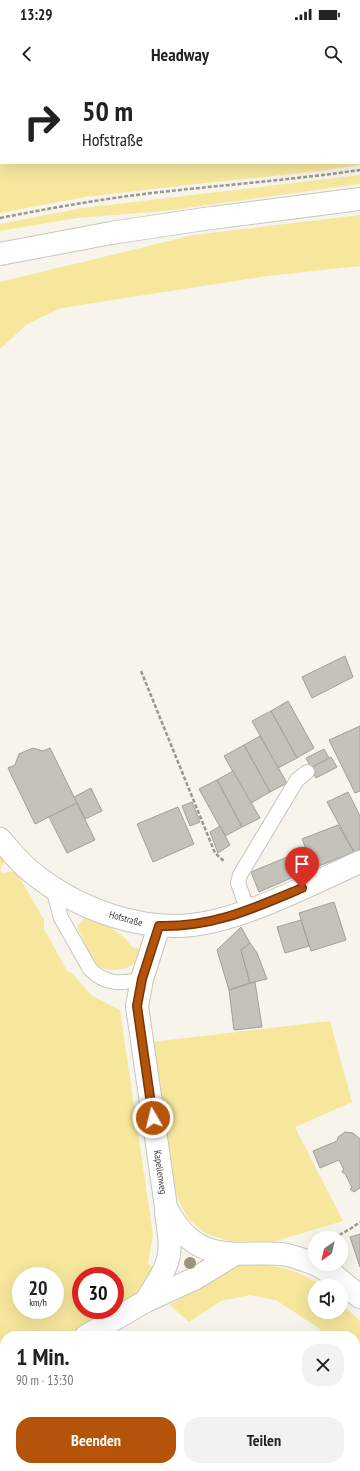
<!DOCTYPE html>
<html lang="de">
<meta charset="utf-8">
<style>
body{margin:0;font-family:"PT Sans Narrow",sans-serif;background:#f2f2f2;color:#222;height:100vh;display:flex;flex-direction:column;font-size:15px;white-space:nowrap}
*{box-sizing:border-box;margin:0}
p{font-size:13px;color:#767676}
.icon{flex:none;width:22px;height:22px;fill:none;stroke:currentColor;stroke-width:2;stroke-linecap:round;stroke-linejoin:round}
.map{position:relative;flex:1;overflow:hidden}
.drawer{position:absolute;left:0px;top:1251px;width:360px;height:140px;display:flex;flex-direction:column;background:#fff;border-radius:16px 16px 0 0;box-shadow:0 4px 16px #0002}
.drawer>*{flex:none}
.guide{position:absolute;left:0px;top:0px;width:360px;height:84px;box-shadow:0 4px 16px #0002;background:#fff;color:#222;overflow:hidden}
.needle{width:26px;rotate:214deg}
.buttons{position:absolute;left:308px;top:1151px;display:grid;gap:8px}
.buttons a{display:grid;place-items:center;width:40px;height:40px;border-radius:50%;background:#fff;box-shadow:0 4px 16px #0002;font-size:20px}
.speed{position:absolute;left:12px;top:1187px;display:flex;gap:8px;font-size:20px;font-weight:700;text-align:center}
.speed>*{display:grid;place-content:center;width:52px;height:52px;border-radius:50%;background:#fff;box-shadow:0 4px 16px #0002;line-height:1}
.speed small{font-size:10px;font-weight:400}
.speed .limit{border:6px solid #d22;background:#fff;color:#111}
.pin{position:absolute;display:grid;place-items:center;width:34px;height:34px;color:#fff;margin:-41px -17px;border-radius:50% 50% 50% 0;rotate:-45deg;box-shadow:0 0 4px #0007}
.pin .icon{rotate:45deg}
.me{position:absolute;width:44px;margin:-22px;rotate:352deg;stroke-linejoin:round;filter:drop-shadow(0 0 3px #0008)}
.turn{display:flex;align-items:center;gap:14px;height:84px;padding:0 16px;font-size:18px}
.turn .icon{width:52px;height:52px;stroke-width:2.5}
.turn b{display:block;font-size:28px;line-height:34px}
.round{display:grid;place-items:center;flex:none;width:42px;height:42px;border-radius:16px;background:#f2f2f2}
.head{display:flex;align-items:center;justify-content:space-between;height:68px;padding:0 16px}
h1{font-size:24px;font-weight:800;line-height:30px}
.action{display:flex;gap:8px;margin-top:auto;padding:8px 16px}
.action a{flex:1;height:46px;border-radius:16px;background:#b45309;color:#fff;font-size:16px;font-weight:800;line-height:46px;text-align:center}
.action a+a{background:#f2f2f2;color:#222}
.status{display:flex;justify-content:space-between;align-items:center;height:28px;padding:0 20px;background:#fff;direction:ltr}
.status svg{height:11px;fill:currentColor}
header{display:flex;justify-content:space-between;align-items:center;height:52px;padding:0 16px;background:#fff;font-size:18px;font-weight:800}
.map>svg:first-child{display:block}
.built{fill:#edeada}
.green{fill:#f6e79d;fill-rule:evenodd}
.building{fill:#c4c3ba;stroke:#a1a098}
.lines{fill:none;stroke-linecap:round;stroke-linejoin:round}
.lane-casing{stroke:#c7c6bd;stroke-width:16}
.street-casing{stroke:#c7c6bd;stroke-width:24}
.secondary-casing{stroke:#c7c6bd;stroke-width:24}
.path{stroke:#989790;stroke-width:2.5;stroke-dasharray:4 2;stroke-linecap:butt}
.lane{stroke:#fff;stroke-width:14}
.street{stroke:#fff;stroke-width:22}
.secondary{stroke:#fff;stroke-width:22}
.tree{fill:#9b957b}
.route-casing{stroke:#753606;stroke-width:10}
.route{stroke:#b45309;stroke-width:7}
.labels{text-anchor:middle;stroke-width:4;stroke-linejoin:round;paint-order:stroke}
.street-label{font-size:10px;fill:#3d3d39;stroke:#fff}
</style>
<div class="status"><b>13:29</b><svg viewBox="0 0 49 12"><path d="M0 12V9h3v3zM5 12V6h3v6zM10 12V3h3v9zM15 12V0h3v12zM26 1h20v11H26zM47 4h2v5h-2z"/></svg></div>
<header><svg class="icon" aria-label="back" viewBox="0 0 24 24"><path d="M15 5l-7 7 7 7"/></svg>Headway<svg class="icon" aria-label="search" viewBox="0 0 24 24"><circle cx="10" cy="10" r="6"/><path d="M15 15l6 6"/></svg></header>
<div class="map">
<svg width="360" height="1391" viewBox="0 0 360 1391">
<rect width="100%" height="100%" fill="#f6f4eb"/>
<polygon class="built" points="0,0 360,0 360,14 359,1 1,1 0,44"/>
<g class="green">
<polygon points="359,14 360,85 321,91 196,104 85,117 0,133 0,44 1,83 359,83"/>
<polygon points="360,95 360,104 164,131 78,138 0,151 0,144 83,128"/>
<polygon points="360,135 360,186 267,196 61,228 26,245 0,269 0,202 194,155"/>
<path d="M0 776 4 781 0 791 3 793 16 791 44 840V849L67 891 73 894 91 915 120 930 153 1155 148 1184 155 1189 136 1213 115 1228V1196H81V1230H112L66 1256H5V1291L0 1294ZM21 1196H55V1230H21Z"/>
<path d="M87 835 107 845 125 858 131 866 141 870C140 872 139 876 138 879 131 891 106 894 96 883 90 877 82 856 77 847Z"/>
<polygon points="330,941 352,1022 295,1047 343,1141 276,1161 228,1161 207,1154 188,1139 175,1113 152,962"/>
<path d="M239 1184C273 1185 293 1186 322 1206H315V1232H341V1224L360 1241V1391H251L250 1386H355V1256H322L320 1249 276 1220 250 1215 221 1221 189 1242 170 1225Z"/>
</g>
<g class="building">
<polygon points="345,576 353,597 312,618 302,597"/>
<polygon points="288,621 314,668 297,678 271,631"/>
<polygon points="271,631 297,678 278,688 252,641"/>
<polygon points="360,646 360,711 355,713 329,660"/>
<polygon points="260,656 287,703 270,712 244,665"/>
<polygon points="244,665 270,712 251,723 224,676"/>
<polygon points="33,668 43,671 50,668 77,723 35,744 8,688 15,685 19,674"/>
<polygon points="324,669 329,678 311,688 306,678"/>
<polygon points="331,677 337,687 316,698 311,688"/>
<polygon points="233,691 260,738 242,747 217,700"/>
<polygon points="217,700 242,747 225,756 199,709"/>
<polygon points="91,708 102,731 85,739 74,717"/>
<polygon points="348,712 360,736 360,769 354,772 327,722"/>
<polygon points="192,722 200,742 190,746 182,726"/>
<polygon points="77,723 95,760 67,773 49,737"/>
<polygon points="178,727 194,764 153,782 137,744"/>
<polygon points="338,745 354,772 314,788 302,759"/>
<polygon points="220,746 230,765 218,773 210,752"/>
<polygon points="307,769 314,788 305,792 297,773"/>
<polygon points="297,773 305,792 259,812 251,792"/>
<polygon points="334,822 346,860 311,871 299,833"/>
<polygon points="301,840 309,866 285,873 277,847"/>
<polygon points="241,847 250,863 241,870 250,903 229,910 217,870"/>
<polygon points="250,863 257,873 267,899 250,903 241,870"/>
<polygon points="255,902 262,947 234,950 229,910"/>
<polygon points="345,1052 353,1053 360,1059 360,1108 354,1112 350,1109 352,1108 345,1093 343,1093 342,1091 344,1090 339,1080 320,1088 313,1071 337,1061 338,1057"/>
<polygon points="360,1154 360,1187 350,1157"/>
<polygon points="23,1386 46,1386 46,1391 22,1391"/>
</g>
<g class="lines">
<defs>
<g id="lane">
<polyline points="203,1 211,0"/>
<polyline points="0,28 1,28"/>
<path d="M53 808 61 838 90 889C106 905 121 904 142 899"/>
<polyline points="248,831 238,803 240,795 297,700 307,692"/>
<polyline points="0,1381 5,1382"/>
<polyline points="22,1386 23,1386"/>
<polyline points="46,1389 70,1391"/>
</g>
<g id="street">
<path d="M0 759C9 769 18 781 29 790 77 830 148 856 210 842 260 831 313 803 360 782"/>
<path d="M159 846 142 899 137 926 166 1127C172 1139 179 1151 190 1159 215 1181 253 1171 282 1174 294 1176 304 1180 315 1184"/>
<polyline points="316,1184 334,1195 360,1217"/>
<path d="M146 1221C153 1209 162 1197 166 1185 173 1169 168 1149 166 1132"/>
<polyline points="86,1256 146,1221 196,1198 235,1174"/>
<polyline points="0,1308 5,1305"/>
</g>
<polyline id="secondary" points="0,174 111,153 204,139 360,119"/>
</defs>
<use href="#lane" class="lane-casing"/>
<use href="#street" class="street-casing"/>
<use href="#secondary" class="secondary-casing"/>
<g class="path">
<path d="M0 138C51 128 101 119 152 113 222 105 291 100 360 90"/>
<polyline points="141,591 215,773 225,782"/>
<polyline points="334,1158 350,1149 360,1142"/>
</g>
<use href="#lane" class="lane"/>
<use href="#street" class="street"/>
<use href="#secondary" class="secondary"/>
</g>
<circle class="tree" cx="190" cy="1183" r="6"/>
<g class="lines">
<defs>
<path id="route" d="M153 1038 137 926 142 899 159 846C214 847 252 829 302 808"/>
</defs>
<use href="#route" class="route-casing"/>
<use href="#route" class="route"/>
</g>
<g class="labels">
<g class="street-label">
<text transform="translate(126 838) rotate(15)" y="4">Hofstraße</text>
<text transform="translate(161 1092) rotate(82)" y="4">Kapellenweg</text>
</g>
</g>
</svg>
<div class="buttons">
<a><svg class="needle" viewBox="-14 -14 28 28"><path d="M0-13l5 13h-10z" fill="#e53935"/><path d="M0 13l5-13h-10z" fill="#767676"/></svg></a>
<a><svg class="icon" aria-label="sound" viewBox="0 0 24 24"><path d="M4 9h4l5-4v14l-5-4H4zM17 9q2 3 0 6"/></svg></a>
</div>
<div class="speed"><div>20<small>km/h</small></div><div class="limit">30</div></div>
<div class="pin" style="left:302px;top:808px;background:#d93025"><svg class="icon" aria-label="arrive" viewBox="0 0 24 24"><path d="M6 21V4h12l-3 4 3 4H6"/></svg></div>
<svg class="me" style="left:153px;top:1038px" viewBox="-20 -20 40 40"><circle r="17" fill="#b45309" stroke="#fff" stroke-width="3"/><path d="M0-11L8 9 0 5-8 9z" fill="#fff"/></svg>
<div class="guide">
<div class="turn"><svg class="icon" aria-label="right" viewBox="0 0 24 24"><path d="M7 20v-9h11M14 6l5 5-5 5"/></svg><div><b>50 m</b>Hofstraße</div></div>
</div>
<section class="drawer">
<div class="head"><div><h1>1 Min.</h1><p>90 m · 13:30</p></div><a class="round"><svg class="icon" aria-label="close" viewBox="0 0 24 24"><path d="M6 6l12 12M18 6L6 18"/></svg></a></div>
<div class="action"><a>Beenden</a><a>Teilen</a></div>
</section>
</div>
